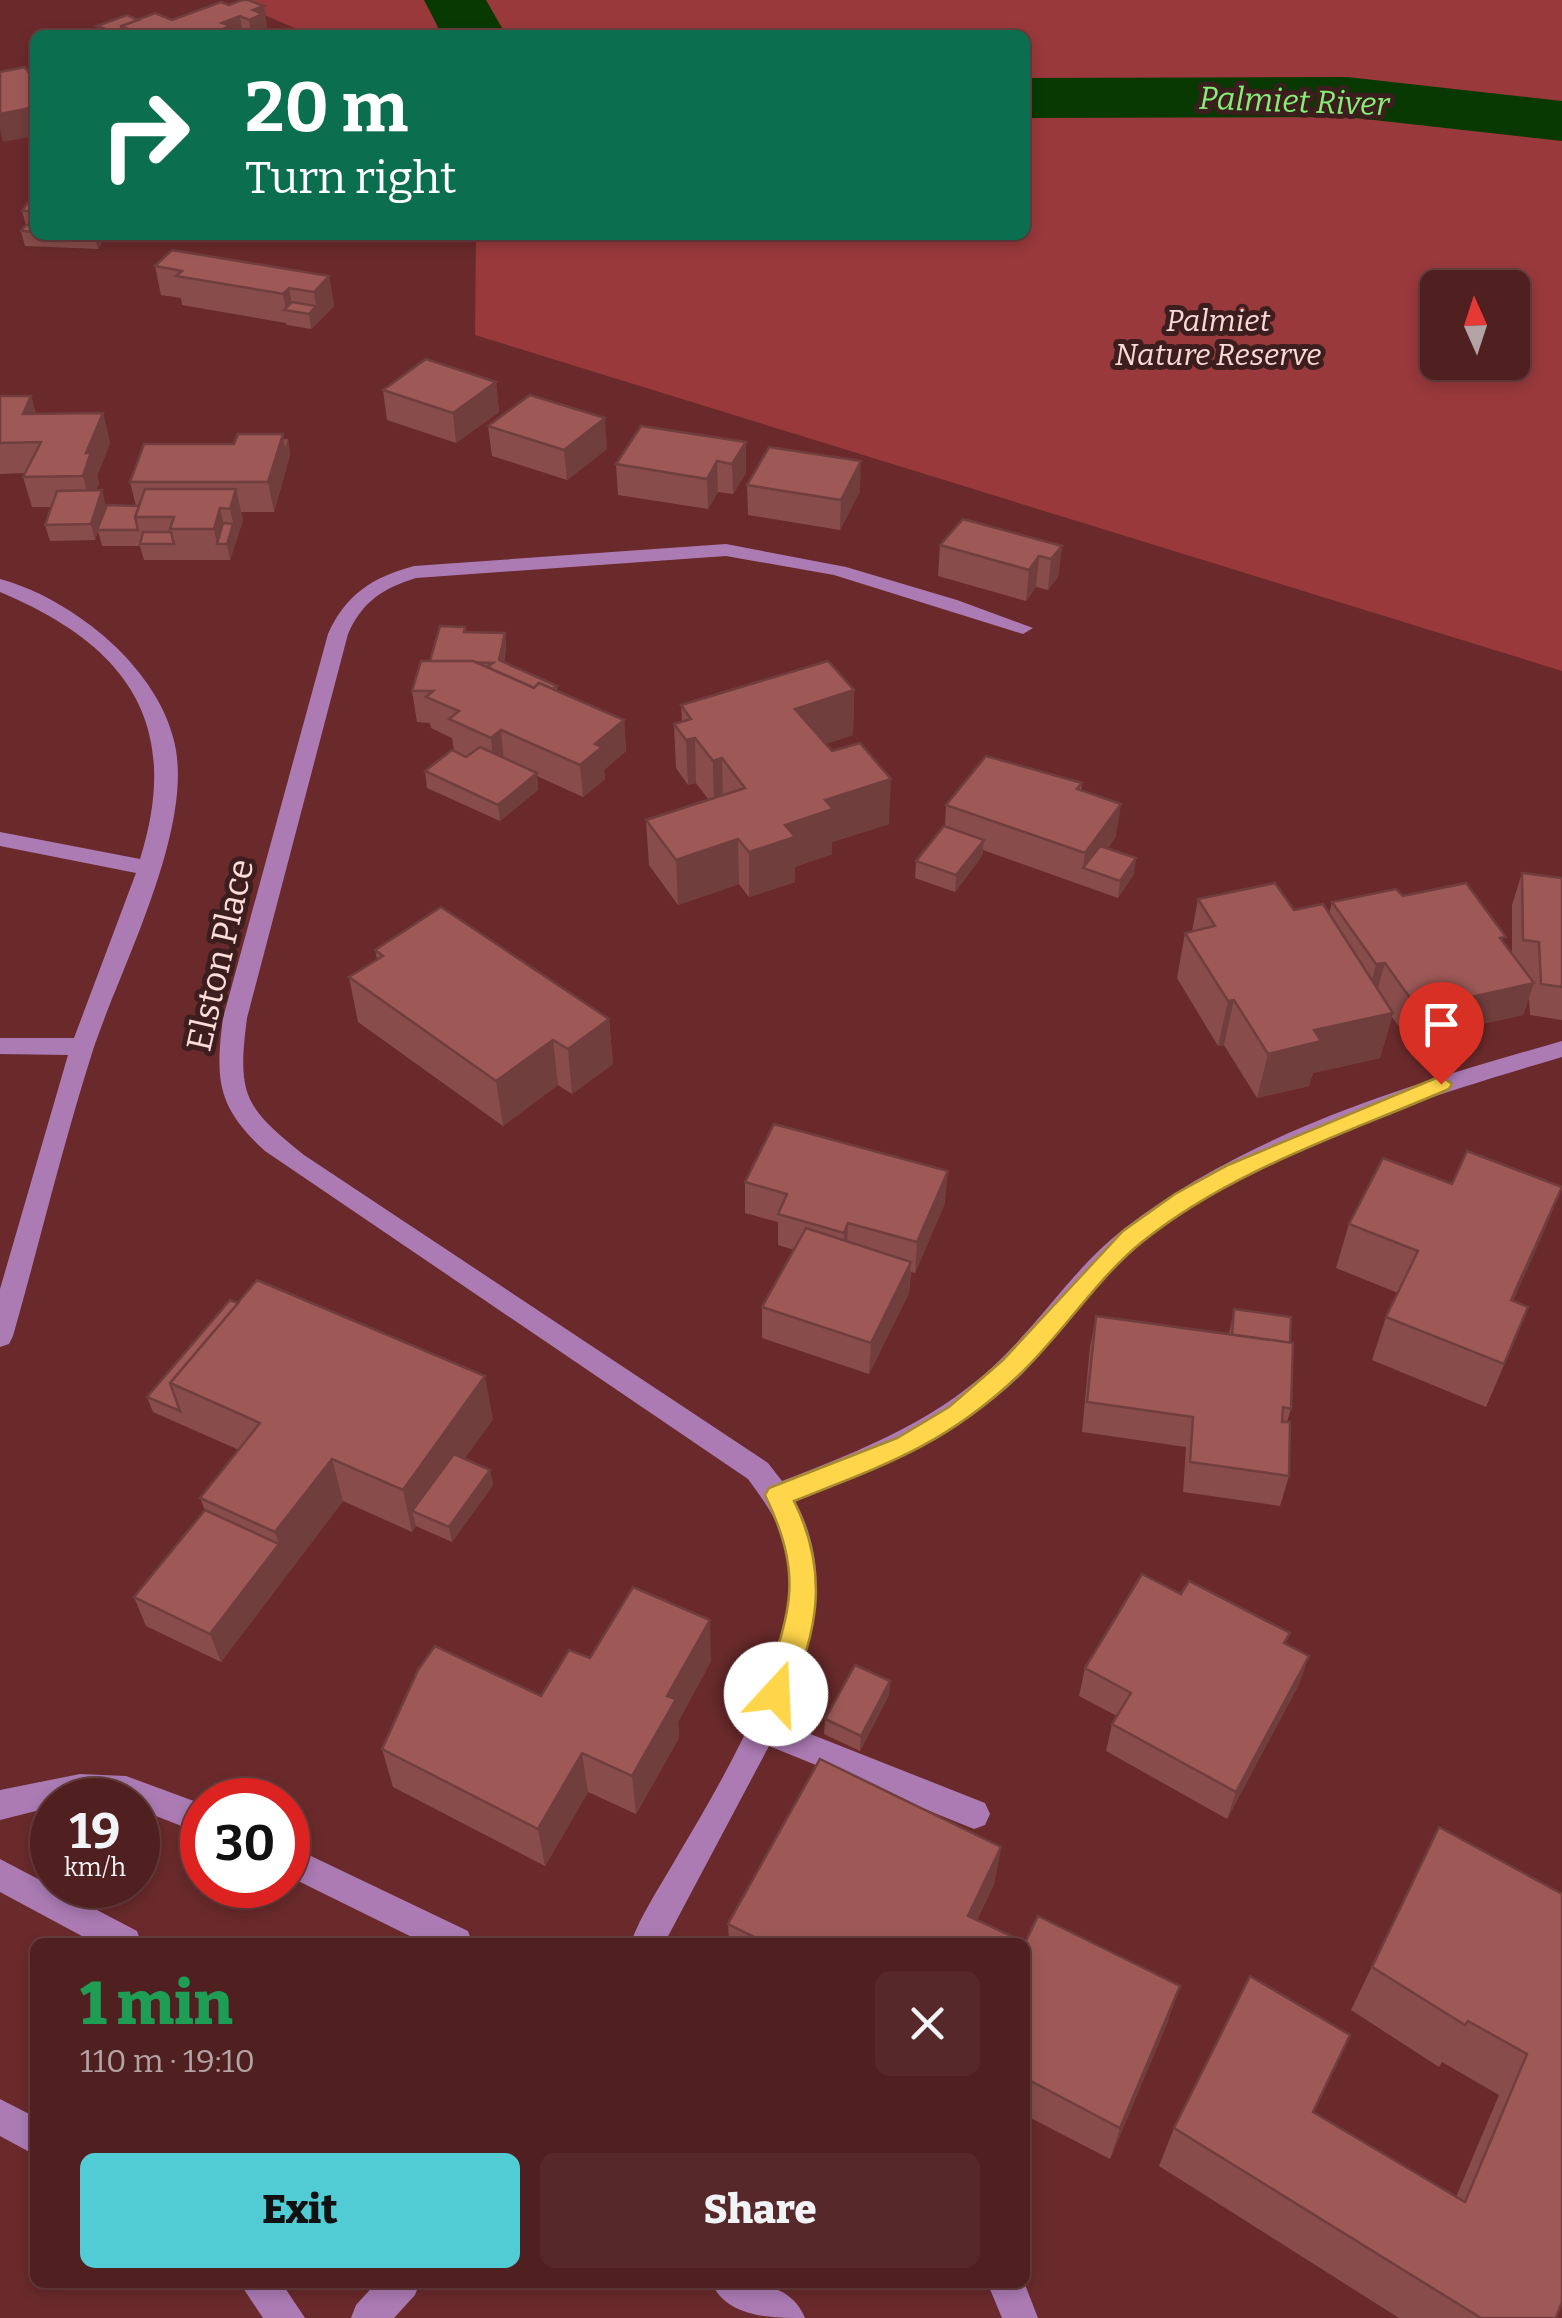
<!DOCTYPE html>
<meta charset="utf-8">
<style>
body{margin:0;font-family:Bitter,serif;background:#562829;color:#f1f3f6;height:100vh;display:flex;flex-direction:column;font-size:38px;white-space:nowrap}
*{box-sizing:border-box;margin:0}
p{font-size:32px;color:#b4a3a5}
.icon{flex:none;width:55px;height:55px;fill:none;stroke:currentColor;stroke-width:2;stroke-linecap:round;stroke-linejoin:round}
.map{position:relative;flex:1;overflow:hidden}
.panel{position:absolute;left:30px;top:1938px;width:1000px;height:350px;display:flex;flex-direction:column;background:#502020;border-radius:15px;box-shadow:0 5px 15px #0003,0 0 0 2px #673e3e}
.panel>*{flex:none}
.top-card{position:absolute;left:30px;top:30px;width:1000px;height:210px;border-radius:15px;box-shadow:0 5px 15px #0003,0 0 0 2px #673e3e;background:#0b6e4f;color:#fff;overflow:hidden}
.needle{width:65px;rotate:357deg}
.fabs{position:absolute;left:1420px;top:270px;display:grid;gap:20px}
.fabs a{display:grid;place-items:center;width:110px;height:110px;border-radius:15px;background:#502020;box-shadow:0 5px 15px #0003,0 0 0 2px #673e3e;font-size:50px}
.speed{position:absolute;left:30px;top:1778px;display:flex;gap:20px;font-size:50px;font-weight:700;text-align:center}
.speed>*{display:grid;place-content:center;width:130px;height:130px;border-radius:50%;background:#502020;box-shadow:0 5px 15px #0003,0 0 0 2px #673e3e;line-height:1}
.speed small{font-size:25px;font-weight:400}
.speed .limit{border:15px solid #d22;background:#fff;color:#111}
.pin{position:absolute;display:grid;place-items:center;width:85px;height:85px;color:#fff;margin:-102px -42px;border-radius:50% 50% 50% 0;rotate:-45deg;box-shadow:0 0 10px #0007}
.pin .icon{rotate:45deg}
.me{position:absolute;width:110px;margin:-55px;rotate:20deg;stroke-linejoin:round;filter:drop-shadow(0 0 8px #0008)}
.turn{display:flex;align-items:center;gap:35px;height:210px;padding:0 50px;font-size:45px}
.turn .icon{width:130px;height:130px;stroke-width:2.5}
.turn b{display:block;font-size:70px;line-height:85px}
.round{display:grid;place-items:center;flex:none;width:105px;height:105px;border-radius:15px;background:#562829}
.overview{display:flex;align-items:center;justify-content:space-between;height:170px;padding:0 50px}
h1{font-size:60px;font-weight:800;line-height:75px;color:#1e9e55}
.cta{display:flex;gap:20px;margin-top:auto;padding:20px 50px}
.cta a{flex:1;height:115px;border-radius:15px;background:#51ccd4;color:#111;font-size:40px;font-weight:800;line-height:115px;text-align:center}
.cta a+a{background:#562829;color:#f1f3f6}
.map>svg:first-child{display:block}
.green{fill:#99393c;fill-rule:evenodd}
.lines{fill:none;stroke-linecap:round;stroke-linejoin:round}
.river{fill:#083903;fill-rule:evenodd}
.minor{fill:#ac7bb4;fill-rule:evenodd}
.wall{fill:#884d4b}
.shaded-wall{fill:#6f3e3d}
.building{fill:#9e5957;stroke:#6f3e3d;stroke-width:2.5}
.route{fill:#ffd54a;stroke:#a68a30;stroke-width:2.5}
.labels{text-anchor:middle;stroke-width:10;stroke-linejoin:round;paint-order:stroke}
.far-park-label{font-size:30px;font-style:italic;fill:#fbd9d7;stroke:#3c1e1e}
.far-water-label{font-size:32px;font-style:italic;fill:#83f075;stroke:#3c1e1e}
.street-label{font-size:35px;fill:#fddcda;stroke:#3c1e1e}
</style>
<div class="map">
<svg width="1562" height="2318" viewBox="0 0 1562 2318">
<rect width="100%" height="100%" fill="#6a2a2b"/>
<path class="green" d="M241 0H1562V671L475 335 476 235H1025V35H311L239 4ZM1438 288H1512V362H1438Z"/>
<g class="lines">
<g class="river">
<polygon points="424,0 486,0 506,35 442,35"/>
<polygon points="1347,77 1562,101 1562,141 1347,117 1025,118 1025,78"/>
</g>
<g class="minor">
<path d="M726 544 846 567 957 600 1033 628 1023 634 834 575 726 556 416 578C383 588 362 602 348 634L247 1018C237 1095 244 1107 304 1155L768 1463 782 1481C863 1450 943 1418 1005 1355 1046 1314 1078 1264 1125 1228 1251 1131 1411 1084 1562 1041V1057C1417 1100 1262 1147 1142 1243 1096 1280 1064 1330 1024 1372 960 1436 878 1469 795 1501 835 1574 813 1650 780 1722L985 1803 990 1814 985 1825 974 1829 769 1746 665 1942H631C641 1915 659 1888 674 1862 719 1785 807 1644 787 1553 781 1524 765 1502 748 1479L265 1151C217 1107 215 1080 223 1018L328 634C346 594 373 577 414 566Z"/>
<path d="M0 579C42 590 86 618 117 648 142 673 164 703 173 737 198 823 120 968 93 1050 63 1144 40 1241 13 1336L9 1344 0 1347V1289L68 1055 0 1054V1038H74L136 873 0 846V832L140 859C183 722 126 645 0 592Z"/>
<polygon points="80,1774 126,1776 202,1804 202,1834 138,1809 138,1800 52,1800 52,1807 0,1820 0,1790"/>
<polygon points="288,1845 468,1931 472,1942 422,1942 288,1876"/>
<polygon points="0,1859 137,1931 141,1942 93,1942 0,1892"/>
<polygon points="0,2099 35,2117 35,2155 0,2136"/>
<polygon points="239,2282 281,2282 305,2318 263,2318"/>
<polygon points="377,2282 420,2282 415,2295 394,2318 351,2318 356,2305"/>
<path d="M711 2282C746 2282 790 2280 805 2318 771 2318 727 2318 711 2282Z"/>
<polygon points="987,2282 1024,2282 1038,2318 1002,2318"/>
</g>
</g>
<g class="wall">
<polygon points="221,2 268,33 267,35 99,35 97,26 138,20 172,20"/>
<polygon points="35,192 35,235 106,235 98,249 25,246 21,231 26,225 22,211"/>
<polygon points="155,266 329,276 334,306 311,329 287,325 286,323 182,305 181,298 161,295"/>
<polygon points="496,382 499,412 456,443 387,420 383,390"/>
<polygon points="0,396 31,396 36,414 103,413 110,443 97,476 99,483 96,490 106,506 100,523 136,506 130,482 234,444 288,439 290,455 274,512 241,512 243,520 230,560 144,560 140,546 102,546 98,531 95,540 50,541 45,525 51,507 32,507 23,477 25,473 0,474"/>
<polygon points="488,426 607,449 567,480 492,456"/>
<polygon points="746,442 746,473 733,494 718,492 708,509 618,495 616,464"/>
<polygon points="747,485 860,491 840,530 748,515"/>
<polygon points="940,545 1062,546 1058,577 1048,590 1036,587 1026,601 938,576"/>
<polygon points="465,627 466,632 505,633 506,649 504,662 557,686 557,691 624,720 626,751 604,770 605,779 583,797 537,776 538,790 500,821 427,788 425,771 454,751 452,738 431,728 430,723 417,722 412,691 430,661"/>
<polygon points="854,690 853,735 825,744 889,824 832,842 832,854 795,867 795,882 749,897 739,884 678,905 649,865 646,820 709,800 696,783 688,785 676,768 674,724 682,721 681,705"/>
<polygon points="1082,783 1081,791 1116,836 1108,848 1134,874 1118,898 983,850 982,856 955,892 915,878 916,861 945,826 946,805"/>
<polygon points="1522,873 1562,878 1562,1020 1530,1015 1529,998 1523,1015 1409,1040 1392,1017 1380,1058 1313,1073 1309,1086 1257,1098 1224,1045 1218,1046 1177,978 1185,933 1192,931 1198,899 1329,914 1332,902 1403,896 1504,944 1512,954 1512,905"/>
<polygon points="375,950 609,1019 613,1064 572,1094 558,1085 503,1126 358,1022 349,977 377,959"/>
<polygon points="745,1182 945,1203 915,1273 911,1272 909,1293 869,1374 762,1338 762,1307 794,1250 778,1245 778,1222 745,1213"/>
<polygon points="1452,1184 1562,1187 1513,1301 1510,1351 1486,1407 1372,1360 1386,1317 1398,1293 1336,1268 1349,1224"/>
<polygon points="230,1300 493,1419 465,1458 490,1470 493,1485 452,1542 416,1526 412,1532 343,1501 221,1662 146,1626 134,1597 205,1510 200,1498 239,1450 153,1412 147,1397"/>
<polygon points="1234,1309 1290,1343 1291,1409 1287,1422 1289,1476 1280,1506 1183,1492 1186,1447 1082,1432 1090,1347 1096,1316 1229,1334"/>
<polygon points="1181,1594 1309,1656 1299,1684 1227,1819 1106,1751 1112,1724 1117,1716 1079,1696 1085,1668"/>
<polygon points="590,1658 711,1661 678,1722 679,1738 636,1814 588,1792 545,1866 393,1787 382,1749 541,1696"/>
<polygon points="890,1681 889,1695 860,1751 824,1734 825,1719"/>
<polygon points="1439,1827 1562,1894 1556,2318 1399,2318 1159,2166 1174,2128 1456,2197 1499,2095 1442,2062 1439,2067 1351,2010"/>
<polygon points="1001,1847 994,1884 977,1920 1024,1942 729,1942 728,1924"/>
<polygon points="1025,1943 1168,2021 1110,2159 1025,2115"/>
</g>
<g class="shaded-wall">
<polygon points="264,6 268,33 267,35 251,35 249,20 253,10"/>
<polygon points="240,16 243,35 207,35 222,23"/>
<polygon points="35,107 35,136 3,142 0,130 0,114"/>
<polygon points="94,235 106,235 98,249"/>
<polygon points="329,276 334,306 311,329 309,314 316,306 314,292"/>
<polygon points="289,288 293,311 286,310 283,294"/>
<polygon points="496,382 499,412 456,443 453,413"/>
<polygon points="31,396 39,426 23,414"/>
<polygon points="103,413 110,443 97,476 99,483 91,506 83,476 86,453"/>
<polygon points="605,418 607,449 567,480 564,450"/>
<polygon points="283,434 285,448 288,439 290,455 274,512 268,482"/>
<polygon points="746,442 746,473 733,494 732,464"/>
<polygon points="717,461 718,492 708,509 707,479"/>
<polygon points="861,461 860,491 840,530 841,500"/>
<polygon points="236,489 243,520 237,539 230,509"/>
<polygon points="102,490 106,506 95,540 91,524"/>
<polygon points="220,508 227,539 217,544 214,529"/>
<polygon points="233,524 237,539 230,560 227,544"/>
<polygon points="1062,546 1058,577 1048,590 1051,559"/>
<polygon points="1039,556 1036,587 1026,601 1029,570"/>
<polygon points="505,633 506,649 500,676 499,660"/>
<polygon points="854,690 853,735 795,753 795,709"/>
<polygon points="624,720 626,751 604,770 605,779 583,797 580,765 595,744"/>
<polygon points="501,730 504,762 494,769 491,738"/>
<polygon points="695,738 696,783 688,785 686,740"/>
<polygon points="722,758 723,803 714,806 713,761"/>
<polygon points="537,773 538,790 500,821 498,805"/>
<polygon points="891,779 889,824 832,842 832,854 795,867 795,882 749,897 749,852 785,825 825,800"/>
<polygon points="1121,804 1116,836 1091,871 1083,868 1085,853"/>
<polygon points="738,839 739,884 678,905 676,860"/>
<polygon points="984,840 982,856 955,892 956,875"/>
<polygon points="1136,858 1134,874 1118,898 1120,881"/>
<polygon points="1385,963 1376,994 1368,996 1376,964"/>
<polygon points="1534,983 1523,1015 1409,1040 1418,1009"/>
<polygon points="1234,1000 1224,1045 1218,1046 1228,1001"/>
<polygon points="1393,1013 1380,1058 1313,1073 1309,1086 1257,1098 1268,1054 1314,1030"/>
<polygon points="609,1019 613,1064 572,1094 568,1049"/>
<polygon points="553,1040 558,1085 503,1126 496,1081"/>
<polygon points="948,1171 945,1203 915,1273 917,1242"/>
<polygon points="1562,1187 1544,1232 1494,1344 1511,1300"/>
<polygon points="848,1223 847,1254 843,1264 844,1233"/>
<polygon points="911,1262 909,1293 869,1374 871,1343"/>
<polygon points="485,1376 493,1419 424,1516 412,1511 416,1526 412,1532 403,1490"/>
<polygon points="332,1459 343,1501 221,1662 210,1634 279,1544 275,1532"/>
<polygon points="490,1470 493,1485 452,1542 449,1527"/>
<polygon points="710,1620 711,1661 678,1722 679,1738 636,1814 632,1776 667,1696"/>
<polygon points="1309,1656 1299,1684 1227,1819 1236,1792"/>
<polygon points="890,1681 889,1695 860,1751 861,1736"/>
<polygon points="582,1753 588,1792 545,1866 538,1829"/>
<polygon points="1001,1847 994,1884 966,1942 968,1916"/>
<polygon points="1180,1986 1168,2021 1110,2159 1120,2128"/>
</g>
<g class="building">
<polygon points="242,0 248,0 264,6 253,10 263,14 249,20 240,16 222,23 231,26 207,35 142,35 121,26 155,13 172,20 221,2 229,5"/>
<polygon points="127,15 138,20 121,26 122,35 97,26"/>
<polygon points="25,67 35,81 35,107 0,114 0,72"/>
<polygon points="27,70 34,70 35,81"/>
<polygon points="35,192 35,211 22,211"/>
<polygon points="26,225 35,225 35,232 21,231"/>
<polygon points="172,250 329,276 314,292 289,288 283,294 278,293 176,276 182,271 155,266"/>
<polygon points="292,302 316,306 309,314 284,310"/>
<polygon points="426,359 496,382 453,413 383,390"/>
<polygon points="530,395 605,418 564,450 488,426"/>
<polygon points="0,396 31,396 23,414 103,413 86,453 91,452 83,476 23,477 41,442 0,443"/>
<polygon points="641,426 746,442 732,464 717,461 707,479 616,464"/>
<polygon points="238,434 283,434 268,482 130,482 144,444 234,444"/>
<polygon points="769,447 861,461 841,500 747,485"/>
<polygon points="145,489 236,489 230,509 220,508 214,529 170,529 174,517 135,517"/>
<polygon points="102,490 91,524 45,525 57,491"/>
<polygon points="107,505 139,506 135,517 138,530 97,530"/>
<polygon points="963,519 1062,546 1051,559 1039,556 1029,570 940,545"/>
<polygon points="223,523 233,524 227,544 217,544"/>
<polygon points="143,532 171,532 174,544 140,544"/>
<polygon points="440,626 465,627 464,632 505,633 499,660 557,686 552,689 539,683 534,688 487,667 493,663 430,661"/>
<polygon points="421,661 473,661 534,688 539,683 624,720 595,744 602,747 580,765 501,730 491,738 449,719 459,711 426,697 433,691 412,691"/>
<polygon points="828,661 854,690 795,709 832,751 860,743 891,779 825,800 833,809 785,825 795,837 749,852 738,839 676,860 646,820 745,788 722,758 713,761 695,738 686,740 674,724 691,719 681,705"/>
<polygon points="480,747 537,773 498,805 425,771 452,750 466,757"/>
<polygon points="986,756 1082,783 1077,789 1121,804 1085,853 946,805"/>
<polygon points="944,826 984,840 956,875 916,861"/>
<polygon points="1100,846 1136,858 1120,881 1083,868"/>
<polygon points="1522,873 1562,878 1562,987 1541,984 1539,942 1523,940"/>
<polygon points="1275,883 1294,910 1323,904 1393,1013 1314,1030 1321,1041 1268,1054 1234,1000 1228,1001 1185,933 1215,926 1198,899"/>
<polygon points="1466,883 1506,937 1500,938 1534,983 1418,1009 1385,963 1376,964 1332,902 1396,889 1403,896"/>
<polygon points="441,907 609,1019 568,1049 553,1040 496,1081 349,977 383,956 375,950"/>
<polygon points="774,1124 948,1171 917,1242 848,1223 844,1233 778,1214 787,1194 745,1182"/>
<polygon points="1467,1151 1562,1187 1511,1300 1528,1307 1504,1364 1386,1317 1418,1251 1349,1224 1383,1158 1452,1184"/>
<polygon points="806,1228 911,1262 871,1343 762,1307"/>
<polygon points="257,1280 485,1376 403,1490 332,1459 275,1532 200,1498 260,1423 170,1383"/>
<polygon points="230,1300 238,1303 170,1383 180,1411 147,1397"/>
<polygon points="1234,1309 1291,1317 1290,1343 1232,1335"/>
<polygon points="1096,1316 1293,1343 1291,1409 1283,1407 1282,1422 1290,1422 1289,1476 1190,1462 1193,1417 1087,1402"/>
<polygon points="454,1454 490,1470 449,1527 412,1511"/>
<polygon points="205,1510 279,1544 210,1634 134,1597"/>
<polygon points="1142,1574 1181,1594 1189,1581 1290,1633 1284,1643 1309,1656 1236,1792 1112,1724 1131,1693 1085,1668"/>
<polygon points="633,1587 710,1620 667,1696 676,1699 632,1776 582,1753 538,1829 382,1749 418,1670 435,1646 541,1696 569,1650 590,1658"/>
<polygon points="855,1665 890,1681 861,1736 825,1719"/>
<polygon points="820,1759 1001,1847 968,1916 1024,1942 764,1942 728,1924"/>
<polygon points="1439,1827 1562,1894 1562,2302 1556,2318 1481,2318 1174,2128 1250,1976 1350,2035 1313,2112 1465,2202 1527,2054 1468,2021 1465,2025 1372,1967"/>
<polygon points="1038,1916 1180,1986 1120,2128 1025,2078 1025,1943"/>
</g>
<path class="route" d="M1441 1076 1452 1084 1449 1089C1345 1134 1231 1170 1142 1242 1096 1279 1062 1335 1018 1376 945 1445 885 1465 794 1501 829 1572 819 1632 786 1703L776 1707 766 1703 762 1694C790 1612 805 1578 765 1495L769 1488 897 1438 949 1407 1003 1360 1123 1231 1175 1194 1228 1165Z"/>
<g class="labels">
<g class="far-park-label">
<text x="1218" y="331">Palmiet<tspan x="1218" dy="34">Nature Reserve</tspan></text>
</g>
<g class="far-water-label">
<text transform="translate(1294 101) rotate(2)" y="11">Palmiet River</text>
</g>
<g class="street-label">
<text transform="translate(220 955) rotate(-77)" y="12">Elston Place</text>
</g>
</g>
</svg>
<div class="fabs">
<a><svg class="needle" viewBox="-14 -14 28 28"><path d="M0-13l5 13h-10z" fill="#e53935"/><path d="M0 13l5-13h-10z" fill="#b4a3a5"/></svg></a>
</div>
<div class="speed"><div>19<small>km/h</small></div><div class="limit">30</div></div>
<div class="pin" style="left:1441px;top:1084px;background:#d93025"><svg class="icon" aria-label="arrive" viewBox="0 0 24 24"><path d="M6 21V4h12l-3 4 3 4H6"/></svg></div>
<svg class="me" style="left:776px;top:1694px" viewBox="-20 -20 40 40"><circle r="19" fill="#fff"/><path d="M0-13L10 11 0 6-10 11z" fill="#ffd54a"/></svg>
<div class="top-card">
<div class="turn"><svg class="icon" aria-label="right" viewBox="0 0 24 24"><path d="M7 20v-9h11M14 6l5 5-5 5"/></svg><div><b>20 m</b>Turn right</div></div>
</div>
<section class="panel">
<div class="overview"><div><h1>1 min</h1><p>110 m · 19:10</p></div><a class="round"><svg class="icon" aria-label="close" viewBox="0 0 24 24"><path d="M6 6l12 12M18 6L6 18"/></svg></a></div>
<div class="cta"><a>Exit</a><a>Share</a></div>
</section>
</div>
